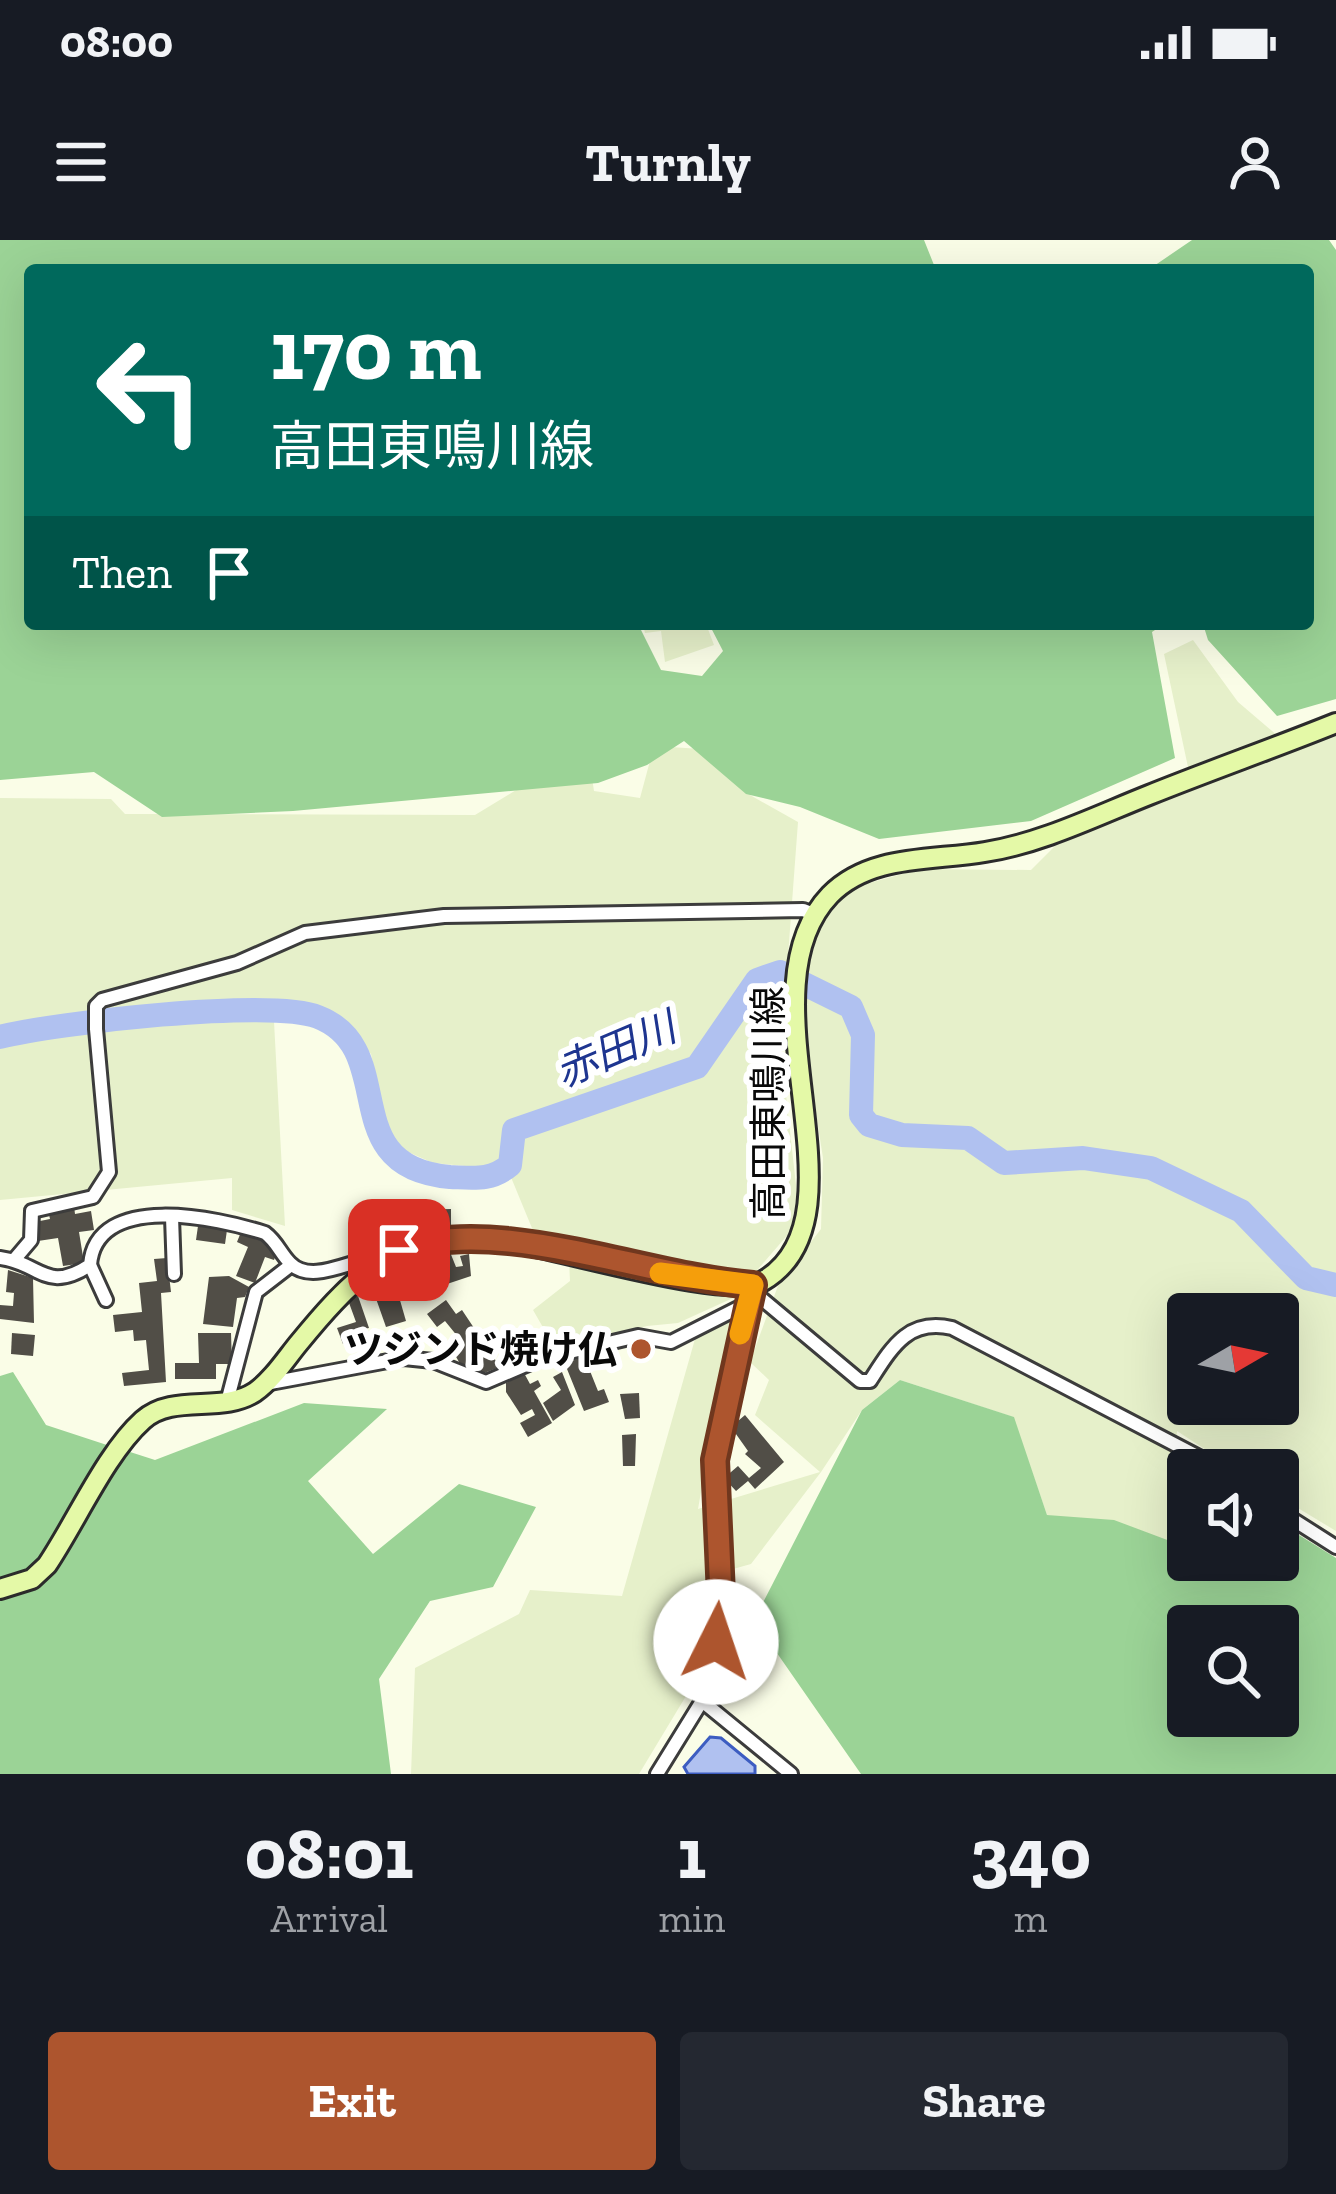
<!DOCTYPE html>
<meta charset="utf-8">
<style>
body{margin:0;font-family:"Zilla Slab","Noto Sans JP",serif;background:#242831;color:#f1f3f6;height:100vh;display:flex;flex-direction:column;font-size:45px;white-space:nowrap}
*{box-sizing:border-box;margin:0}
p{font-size:39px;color:#9ea1a6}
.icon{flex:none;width:66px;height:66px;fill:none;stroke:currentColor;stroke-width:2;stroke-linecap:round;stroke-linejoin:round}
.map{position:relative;height:1534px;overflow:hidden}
.panel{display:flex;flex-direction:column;background:#171b24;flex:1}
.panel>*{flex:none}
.top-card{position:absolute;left:24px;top:24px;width:1290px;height:366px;border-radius:12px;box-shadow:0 12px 48px #0002;background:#00695c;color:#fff;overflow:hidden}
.needle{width:78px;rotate:81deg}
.fabs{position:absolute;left:1167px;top:1053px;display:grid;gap:24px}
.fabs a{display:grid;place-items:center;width:132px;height:132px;border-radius:12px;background:#171b24;box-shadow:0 12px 48px #0002;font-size:60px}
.pin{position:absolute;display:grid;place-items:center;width:102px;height:102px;color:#fff;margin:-51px;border-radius:24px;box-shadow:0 6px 18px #0006}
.me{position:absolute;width:132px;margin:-66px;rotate:4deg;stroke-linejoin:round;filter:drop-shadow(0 0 9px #0008)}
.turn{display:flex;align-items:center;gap:42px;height:252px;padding:0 48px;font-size:54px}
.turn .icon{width:156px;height:156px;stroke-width:2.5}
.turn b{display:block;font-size:84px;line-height:102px}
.then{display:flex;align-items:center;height:114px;padding:0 48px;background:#0003;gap:24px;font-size:45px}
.eta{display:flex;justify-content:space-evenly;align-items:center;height:204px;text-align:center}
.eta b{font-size:72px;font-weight:700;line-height:84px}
.primary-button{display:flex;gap:24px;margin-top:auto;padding:24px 48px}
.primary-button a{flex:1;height:138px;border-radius:12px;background:#ad552e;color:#fff;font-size:48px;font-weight:700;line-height:138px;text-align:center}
.primary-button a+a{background:#242831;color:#f1f3f6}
.status{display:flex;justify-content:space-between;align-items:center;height:84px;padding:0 60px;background:#171b24;direction:ltr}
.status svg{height:33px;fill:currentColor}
header{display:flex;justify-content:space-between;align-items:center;height:156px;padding:0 48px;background:#171b24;font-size:54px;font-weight:700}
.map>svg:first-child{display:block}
.farmland{fill:#e6f0ca;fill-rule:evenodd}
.forest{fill:#9bd396;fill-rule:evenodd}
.water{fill:#b0c1f0;stroke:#3d5dc1;stroke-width:3}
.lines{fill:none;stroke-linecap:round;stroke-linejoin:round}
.river{stroke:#b0c1f0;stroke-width:24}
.building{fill:#514e47}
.street-casing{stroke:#3c3c3c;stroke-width:18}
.secondary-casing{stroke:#2b2b2b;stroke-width:24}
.street{stroke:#fff;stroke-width:12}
.secondary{stroke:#e4f9a7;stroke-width:18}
.route-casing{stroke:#70371e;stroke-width:30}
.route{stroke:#ad552e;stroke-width:21}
.slow{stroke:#f59e0b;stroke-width:21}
.poi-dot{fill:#ad552e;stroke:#fff;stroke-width:4.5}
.labels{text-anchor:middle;stroke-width:12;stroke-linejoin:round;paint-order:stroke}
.street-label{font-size:39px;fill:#090909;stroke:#fff}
.poi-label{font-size:39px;font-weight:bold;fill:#090909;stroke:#fff;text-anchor:end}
.water-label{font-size:42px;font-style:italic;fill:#1e3590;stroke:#fff}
</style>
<div class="status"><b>08:00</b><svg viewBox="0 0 49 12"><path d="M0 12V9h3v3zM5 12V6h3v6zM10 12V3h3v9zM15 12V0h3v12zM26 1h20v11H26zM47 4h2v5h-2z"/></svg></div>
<header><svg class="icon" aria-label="menu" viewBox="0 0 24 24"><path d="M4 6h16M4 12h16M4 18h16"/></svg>Turnly<svg class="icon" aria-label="person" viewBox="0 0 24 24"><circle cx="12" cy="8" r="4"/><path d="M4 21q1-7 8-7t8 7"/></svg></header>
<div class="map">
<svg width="1336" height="1534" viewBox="0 0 1336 1534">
<rect width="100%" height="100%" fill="#fafde7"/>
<g class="farmland">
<polygon points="643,384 706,384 714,405 665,422 661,391 645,393"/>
<path d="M1193 400 1238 462 1293 509 1336 495V1291L1278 1256V1230H1237L1177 1191 1171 1301 1047 1275 1013 1177 900 1140 862 1170 821 1232 751 1324 708 1336 692 1446 639 1534H411L415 1428 519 1374 530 1350 622 1356 695 1099 731 1080 698 1269 820 1232 755 1175 769 1140 750 1122 779 1043 821 989 823 918 802 784 809 715 829 668 858 646 921 629 1031 630 1055 606 1192 546 1164 414ZM1188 1074H1278V1164H1188Z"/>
<polygon points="654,506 733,511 750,555 798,582 781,810 797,954 791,991 733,1058 678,1083 647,1086 556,1110 533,1070 570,1041 568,998 534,993 508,930 433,923 390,904 371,814 341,783 273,763 285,986 232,970 232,938 0,960 0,558 111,559 125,574 475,575 544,533 590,525 594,551 640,558"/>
</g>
<g class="forest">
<polygon points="0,0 924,0 936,30 30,30 30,384 638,384 661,430 702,436 723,411 709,384 1164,384 1152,392 1175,518 1031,581 879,599 800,567 746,554 684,501 647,525 598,543 293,571 162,577 94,532 0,540"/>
<polygon points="1192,0 1329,0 1336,10 1336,459 1277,476 1208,400 1203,384 1308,384 1308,30 1148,30"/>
<polygon points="13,1132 46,1185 110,1206 40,1318 26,1329 0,1338 0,1136"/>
<path d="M900 1140 1014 1177 1047 1275 1114 1280 1170 1301 1177 1228 1188 1233V1320H1278V1282L1336 1318V1534H861L754 1380 862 1170ZM1188 1386H1278V1476H1188Z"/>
<polygon points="304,1163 387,1169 308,1241 373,1314 459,1244 536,1267 493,1347 430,1361 379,1439 391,1534 0,1534 0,1356 53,1330 127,1211 155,1220"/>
</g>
<polygon class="water" points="710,1497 721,1498 755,1526 755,1534 688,1534 684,1527"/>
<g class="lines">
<path class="river" d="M0 797C53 783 272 758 318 777 402 810 332 927 450 937 475 938 491 941 510 925L514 890 697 827 757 740 780 732 851 767 863 795 861 875 869 885 902 895 968 898 1004 923 1083 918 1151 928 1241 971 1306 1038 1336 1045"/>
</g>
<g class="building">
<polygon points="74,966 75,974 91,971 94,990 79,992 84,1023 63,1026 58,998 38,1001 35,982 50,979 48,970"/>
<polygon points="451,969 451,985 414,983 418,970"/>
<polygon points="198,986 227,990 225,1004 196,1000"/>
<polygon points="241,992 279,1007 274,1020 265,1017 255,1043 236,1036 248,1007 237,1002"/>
<polygon points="450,1012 456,1027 463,1026 460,1016 469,1014 471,1036 414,1055 411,1043 432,1039 431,1016"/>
<polygon points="167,1018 171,1052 161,1053 166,1142 124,1146 122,1133 149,1130 146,1100 134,1101 133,1090 115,1092 113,1075 142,1072 139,1043 157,1041 154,1019"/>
<polygon points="8,1030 33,1038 34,1083 0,1079 0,1065 13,1066 14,1053 6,1052"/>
<polygon points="229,1036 249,1047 245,1057 237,1058 233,1087 203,1084 209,1037"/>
<polygon points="395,1043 406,1081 386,1087 373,1050"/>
<polygon points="358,1056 369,1088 353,1091 356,1100 343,1104 337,1088 356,1082 348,1060"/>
<polygon points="446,1060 456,1074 462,1070 500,1127 476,1136 469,1125 463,1129 455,1115 463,1103 445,1081 437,1087 427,1074"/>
<polygon points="12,1093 35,1095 33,1116 11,1114"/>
<polygon points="198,1093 231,1093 232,1124 216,1124 216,1139 175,1139 175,1123 199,1123"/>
<polygon points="584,1116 598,1151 604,1149 609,1162 584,1171 565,1124"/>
<polygon points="562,1132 575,1165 553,1181 543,1163 561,1150 553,1137"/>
<polygon points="524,1133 530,1144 538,1140 541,1146 534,1151 552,1183 528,1197 520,1183 535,1175 532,1169 521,1175 506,1152 506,1143"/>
<polygon points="639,1153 640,1178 625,1179 620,1154"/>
<polygon points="745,1175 784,1222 755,1249 748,1241 736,1251 724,1238 738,1226 749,1238 761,1228 745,1214 748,1211 731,1187"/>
<polygon points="636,1194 635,1226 623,1226 622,1195"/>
</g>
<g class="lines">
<defs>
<g id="street">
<polyline points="172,977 174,1034"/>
<path d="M0 1018C41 1023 46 1054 90 1025 96 951 218 978 265 993 277 1002 280 1013 290 1023 313 1047 357 1015 385 1017"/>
<polyline points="14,1020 31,1000 32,971 93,957 109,932 96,789 96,766 102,760 237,723 305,693 444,676 803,670 814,674"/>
<polyline points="90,1025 106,1060"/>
<path d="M749 1059H762L860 1141H870C892 1107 908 1078 952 1088L1224 1230"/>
<polyline points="265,1144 404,1118 433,1121 486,1142 540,1119 638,1096 671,1102 748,1063"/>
<polyline points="227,1162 256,1052 291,1025"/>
<polyline points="1278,1270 1336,1307"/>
<polyline points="702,1461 791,1534"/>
<polyline points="657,1534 702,1461 712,1426 721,1355 714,1219 748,1062"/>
</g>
<path id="secondary" d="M0 1349 32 1339 47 1325C76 1282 106 1213 143 1180 173 1153 222 1174 255 1152 272 1140 285 1120 298 1104 347 1044 392 995 476 997 533 999 724 1063 763 1041 874 976 736 753 830 655 870 614 933 621 985 612 1042 603 1096 576 1149 555 1211 530 1274 508 1336 483"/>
</defs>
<use href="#street" class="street-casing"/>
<use href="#secondary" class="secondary-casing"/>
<use href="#street" class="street"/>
<use href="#secondary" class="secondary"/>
</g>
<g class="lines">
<defs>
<path id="route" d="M399 1010C498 974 646 1037 753 1045L715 1220 721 1355 716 1402"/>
</defs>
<use href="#route" class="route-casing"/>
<use href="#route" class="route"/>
<polyline class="slow" points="660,1033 753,1045 740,1094"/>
</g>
<circle class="poi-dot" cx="641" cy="1109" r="12"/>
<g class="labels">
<g class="street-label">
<text transform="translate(768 863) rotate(-90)" y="14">高田東鳴川線</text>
</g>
<g class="poi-label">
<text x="617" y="1123">ツジンド焼け仏</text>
</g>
<g class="water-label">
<text transform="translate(615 809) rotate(-23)" y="15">赤田川</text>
</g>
</g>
</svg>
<div class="fabs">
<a><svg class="needle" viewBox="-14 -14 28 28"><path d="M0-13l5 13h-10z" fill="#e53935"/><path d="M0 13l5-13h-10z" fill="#9ea1a6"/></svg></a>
<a><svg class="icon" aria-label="sound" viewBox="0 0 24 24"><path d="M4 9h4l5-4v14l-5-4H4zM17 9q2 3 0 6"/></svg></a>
<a><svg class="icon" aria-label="search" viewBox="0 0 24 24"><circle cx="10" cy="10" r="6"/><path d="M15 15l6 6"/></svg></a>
</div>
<div class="pin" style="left:399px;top:1010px;background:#d93025"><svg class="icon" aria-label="arrive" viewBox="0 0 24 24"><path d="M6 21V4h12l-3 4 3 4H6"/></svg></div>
<svg class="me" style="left:716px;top:1402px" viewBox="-20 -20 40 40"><circle r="19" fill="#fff"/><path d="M0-13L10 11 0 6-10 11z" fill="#ad552e"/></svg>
<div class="top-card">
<div class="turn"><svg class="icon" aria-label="left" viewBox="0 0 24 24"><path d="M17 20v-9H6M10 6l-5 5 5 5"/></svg><div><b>170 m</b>高田東鳴川線</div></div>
<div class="then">Then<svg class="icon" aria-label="arrive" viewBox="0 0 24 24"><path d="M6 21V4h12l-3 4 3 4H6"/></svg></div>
</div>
</div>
<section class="panel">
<div class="eta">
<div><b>08:01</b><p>Arrival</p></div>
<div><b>1</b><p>min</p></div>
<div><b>340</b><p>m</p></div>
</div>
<div class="primary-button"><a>Exit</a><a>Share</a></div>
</section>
